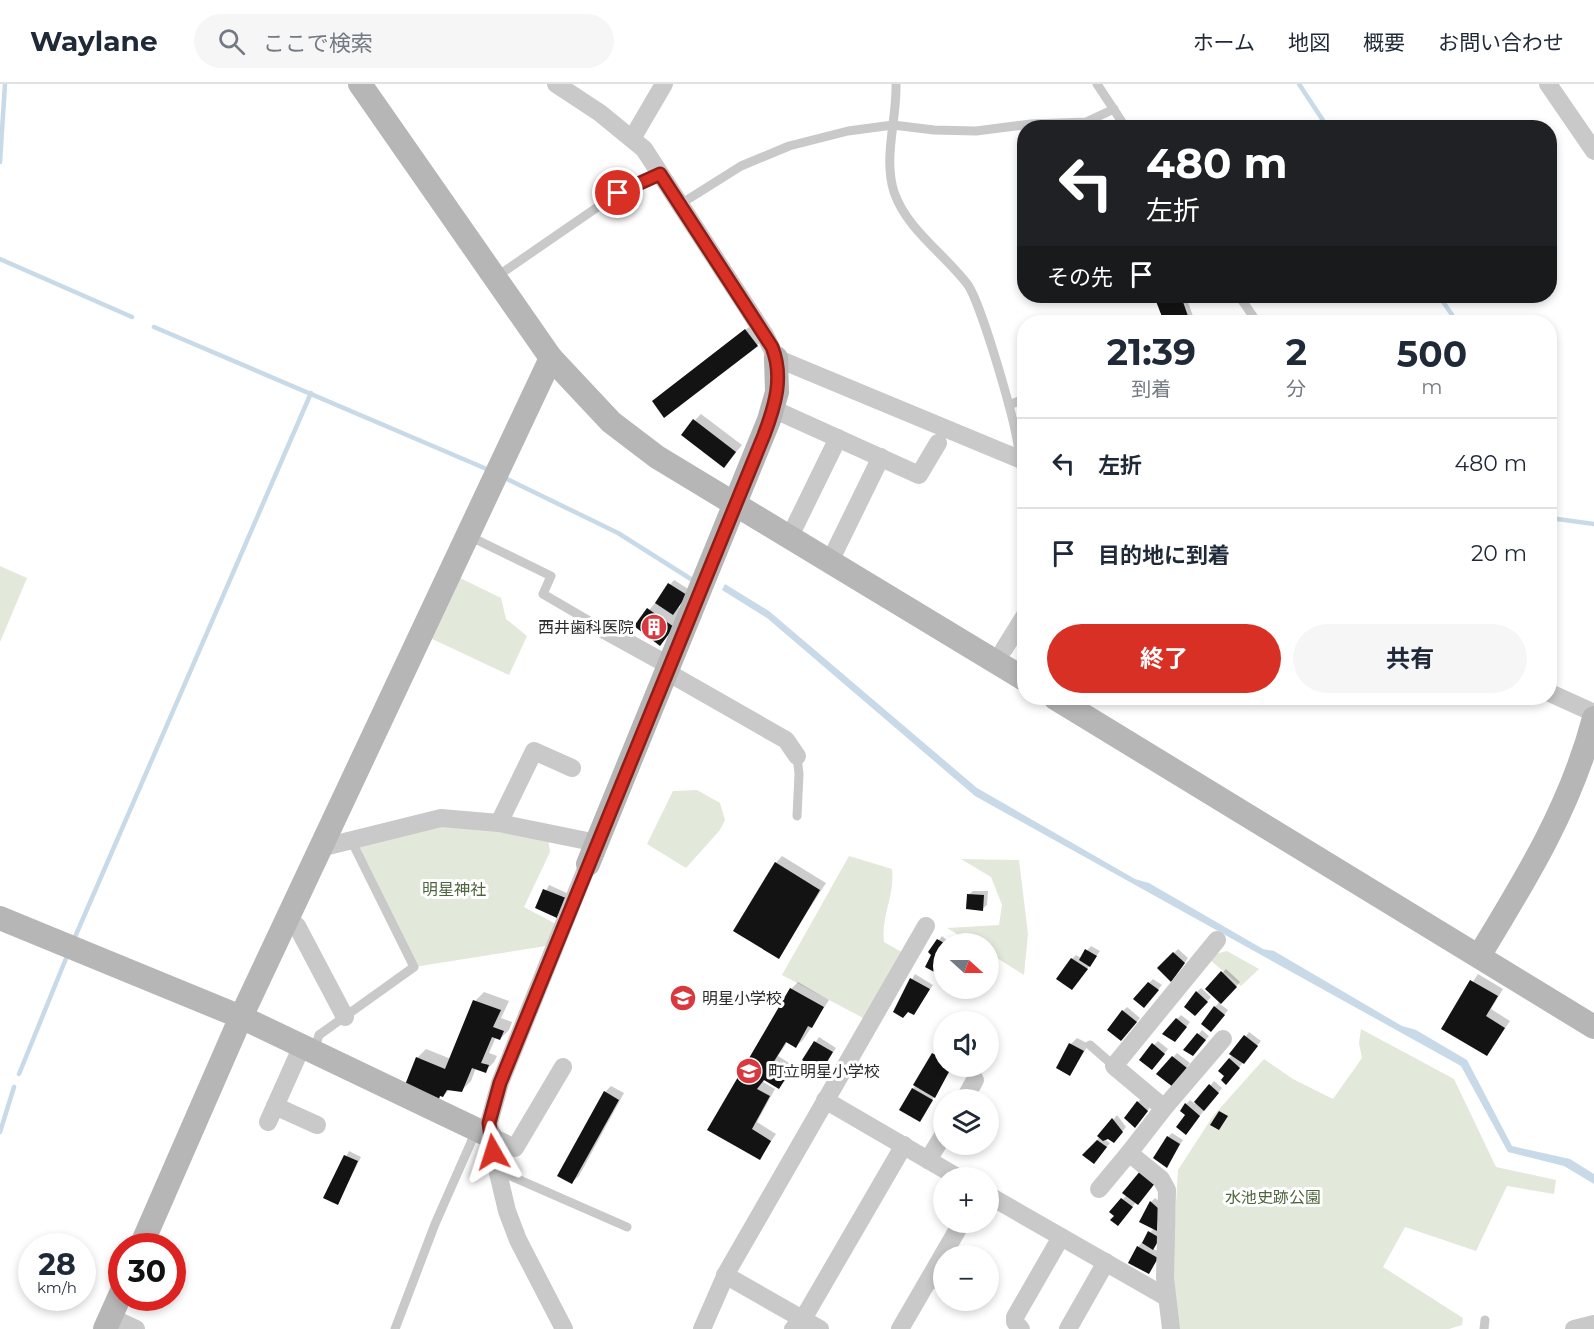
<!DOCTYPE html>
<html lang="ja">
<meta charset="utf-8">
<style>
body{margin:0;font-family:Montserrat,"Noto Sans JP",sans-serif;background:#f6f6f7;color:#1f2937;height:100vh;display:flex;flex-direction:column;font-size:22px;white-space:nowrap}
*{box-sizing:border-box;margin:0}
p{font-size:20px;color:#747a83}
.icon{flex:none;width:33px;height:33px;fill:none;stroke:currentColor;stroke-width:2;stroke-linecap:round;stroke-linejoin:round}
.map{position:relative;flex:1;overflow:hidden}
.panel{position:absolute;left:1017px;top:231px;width:540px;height:390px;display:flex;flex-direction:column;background:#fff;border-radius:24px;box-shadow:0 3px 9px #0003}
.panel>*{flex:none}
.guide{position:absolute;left:1017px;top:36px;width:540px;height:183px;border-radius:24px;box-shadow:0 3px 9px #0003;background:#202124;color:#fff;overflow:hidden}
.needle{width:39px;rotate:111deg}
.buttons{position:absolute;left:933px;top:849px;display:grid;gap:12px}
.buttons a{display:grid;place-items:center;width:66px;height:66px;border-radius:50%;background:#fff;box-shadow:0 3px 9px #0003;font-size:30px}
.speed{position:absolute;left:18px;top:1149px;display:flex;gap:12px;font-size:30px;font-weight:700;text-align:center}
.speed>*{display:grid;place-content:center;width:78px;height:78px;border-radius:50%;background:#fff;box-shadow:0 3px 9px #0003;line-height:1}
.speed small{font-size:15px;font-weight:400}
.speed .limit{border:9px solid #d22;background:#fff;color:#111}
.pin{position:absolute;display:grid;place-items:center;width:51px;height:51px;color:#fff;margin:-26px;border:3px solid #fff;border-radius:50%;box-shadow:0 2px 6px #0007}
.me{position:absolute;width:66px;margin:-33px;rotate:354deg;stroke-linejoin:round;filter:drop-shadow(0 0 4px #0008)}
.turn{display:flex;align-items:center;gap:21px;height:126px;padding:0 30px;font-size:27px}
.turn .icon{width:78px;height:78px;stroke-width:2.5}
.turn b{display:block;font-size:42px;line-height:51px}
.then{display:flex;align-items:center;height:57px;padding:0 30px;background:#0003;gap:12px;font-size:22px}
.eta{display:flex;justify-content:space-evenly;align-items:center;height:102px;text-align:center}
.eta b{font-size:36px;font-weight:700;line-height:42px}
.cta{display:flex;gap:12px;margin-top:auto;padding:12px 30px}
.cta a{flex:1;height:69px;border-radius:36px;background:#d93025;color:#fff;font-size:24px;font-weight:700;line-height:69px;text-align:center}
.cta a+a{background:#f6f6f7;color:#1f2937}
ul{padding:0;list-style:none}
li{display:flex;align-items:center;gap:18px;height:90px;padding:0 30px;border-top:2px solid #e0e1e3}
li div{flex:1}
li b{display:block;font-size:22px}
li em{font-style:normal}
header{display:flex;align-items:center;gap:36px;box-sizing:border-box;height:84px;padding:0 30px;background:#fff;border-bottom:2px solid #e0e1e3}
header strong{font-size:28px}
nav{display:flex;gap:33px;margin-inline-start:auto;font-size:21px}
.search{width:420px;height:54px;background:#f6f6f7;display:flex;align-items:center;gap:15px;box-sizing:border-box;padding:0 21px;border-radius:33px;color:#747a83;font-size:22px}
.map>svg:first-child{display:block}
.green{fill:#e2e9db}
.water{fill:#c8dae8}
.shadow{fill:#0003}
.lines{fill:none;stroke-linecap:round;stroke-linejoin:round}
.stream{stroke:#c8dae8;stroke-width:4.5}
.building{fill:#131313}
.lane{stroke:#c9c9c9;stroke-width:9}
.street{stroke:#c9c9c9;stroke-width:18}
.secondary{stroke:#b6b6b6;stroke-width:24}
.route-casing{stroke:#8d1f18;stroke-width:15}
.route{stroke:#d93025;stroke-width:10}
.labels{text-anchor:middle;stroke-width:6;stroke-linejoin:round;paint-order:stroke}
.poi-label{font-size:16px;fill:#2c2c2c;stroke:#fff;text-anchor:start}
.park-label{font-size:16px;fill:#4e653d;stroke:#fff}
</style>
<header>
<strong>Waylane</strong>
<div class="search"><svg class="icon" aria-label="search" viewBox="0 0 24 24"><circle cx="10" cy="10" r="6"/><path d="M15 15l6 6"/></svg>ここで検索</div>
<nav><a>ホーム</a><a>地図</a><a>概要</a><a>お問い合わせ</a></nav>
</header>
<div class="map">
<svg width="1594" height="1245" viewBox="0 0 1594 1245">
<rect width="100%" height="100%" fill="#fff"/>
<g class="green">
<polygon points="0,482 27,494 0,558"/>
<polygon points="454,491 501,514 506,535 527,552 509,591 430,554"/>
<polygon points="697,706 720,719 725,736 720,746 686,784 647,760 673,707"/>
<polygon points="441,734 547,747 550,768 524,823 556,840 546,862 414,883 350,754"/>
<path d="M849 772 892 785C895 812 881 831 884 858L905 870 865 935 782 891Z"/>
<polygon points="961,775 1019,776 1028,850 1024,891 989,869 988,860 972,859 947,844 999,841 1002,821 991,793"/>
<polygon points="1227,867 1259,885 1241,902 1210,876 1215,870"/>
<polygon points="1361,945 1454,995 1496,1083 1556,1096 1554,1110 1507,1102 1476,1167 1405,1143 1383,1183 1463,1234 1462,1241 1449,1245 1179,1245 1175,1220 1173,1169 1178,1086 1213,1032 1264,975 1293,995 1333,1015 1362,974 1359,959"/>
</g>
<polygon class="water" points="725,500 769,527 977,704 1135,795 1149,799 1263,865 1274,867 1402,942 1416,946 1467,976 1512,1062 1570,1075 1594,1090 1594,1100 1564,1082 1508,1068 1461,982 975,712 767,534 722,506"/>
<g class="shadow">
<polygon points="1156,212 1186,212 1195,238 1165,238"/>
<polygon points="753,240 764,255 757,261 660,311"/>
<polygon points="701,330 742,361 724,382 695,336"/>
<polygon points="674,496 690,506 678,523 686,529 660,560 636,542"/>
<polygon points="782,772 826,799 778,873 776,779"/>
<polygon points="549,801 569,810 561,828 537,824"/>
<polygon points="973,807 988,807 987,821 982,825 968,811"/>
<polygon points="942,852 951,860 944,860 933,870 930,868"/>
<polygon points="1091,862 1100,867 1076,900 1072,875 1076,871 1081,874"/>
<polygon points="1178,865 1188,874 1175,892 1159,884"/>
<polygon points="1226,885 1240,898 1220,920 1228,926 1215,942 1215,923 1220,917 1207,905"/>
<polygon points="915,890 933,901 917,925 895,928"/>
<polygon points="1478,890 1503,905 1491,925 1510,937 1487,971 1443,944"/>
<polygon points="1153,895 1162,901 1147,918 1149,899"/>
<polygon points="798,898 829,916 803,956 796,962 788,957 778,972 794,982 785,997 778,1003 765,995 763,998 775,1005 757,1038 776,1050 760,1074 709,1045 791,905"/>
<polygon points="1201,904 1211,913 1199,926 1197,908"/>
<polygon points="484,908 509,917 501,934 512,938 509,946 500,955 496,953 489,969 497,972 494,978 485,987 476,984 471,997 462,1006 450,1005 443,1012 417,974 426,965 451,975 475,917"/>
<polygon points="1127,923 1140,934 1125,951 1123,927"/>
<polygon points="1181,931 1190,938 1179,952 1177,935"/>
<polygon points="1202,946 1209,952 1197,966 1185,966"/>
<polygon points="1249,948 1261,957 1226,999 1226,991 1220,987"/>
<polygon points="819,953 836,964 821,986 804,976"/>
<polygon points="1077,954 1089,960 1070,990 1071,960"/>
<polygon points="1158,957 1168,965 1156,980 1154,961"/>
<polygon points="937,966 944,970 944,982 953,982 920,1036 913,1005"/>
<polygon points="1177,969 1190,979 1176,997 1158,990"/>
<polygon points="1214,997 1222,1004 1186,1049 1186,1020 1190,1016 1195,1020"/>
<polygon points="611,1002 624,1009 579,1092 572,1098 605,1008"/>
<polygon points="1142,1014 1151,1022 1139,1038 1138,1018"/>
<polygon points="1117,1031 1126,1043 1117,1053 1104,1055 1110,1059 1098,1074 1085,1071"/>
<polygon points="1172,1049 1183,1056 1167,1082 1168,1053"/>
<polygon points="349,1067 361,1073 338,1119 325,1113"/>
<polygon points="1127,1111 1136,1118 1122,1136 1111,1127"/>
<polygon points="1155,1114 1162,1120 1156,1146 1163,1150 1152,1164 1161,1169 1149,1188 1138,1163 1154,1144 1151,1118"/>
</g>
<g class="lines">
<g class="stream">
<polyline points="1299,0 1328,44"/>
<polyline points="0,78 5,0"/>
<polyline points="0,175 132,233"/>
<polyline points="1439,212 1457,238"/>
<polyline points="154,243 489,386"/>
<polyline points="505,394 618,449 694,497"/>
<polyline points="1550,434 1594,440"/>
<polyline points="75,853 311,309"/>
<polyline points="19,990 67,872"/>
<polyline points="0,1048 14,1003"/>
</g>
</g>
<g class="building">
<polygon points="1154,212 1181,212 1190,238 1164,238"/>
<polygon points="745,245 758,262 664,334 652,317"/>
<polygon points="693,335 736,368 724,384 681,351"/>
<polygon points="668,499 687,511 673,531 655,519"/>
<polygon points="647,524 674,543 660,562 634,542"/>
<polygon points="775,778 820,806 779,875 733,847"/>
<polygon points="543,805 566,814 557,834 535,824"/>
<polygon points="967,810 984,811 983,827 966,825"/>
<polygon points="937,855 944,859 944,882 938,890 925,883 931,871 928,868"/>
<polygon points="1085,865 1097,872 1090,883 1079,876"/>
<polygon points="1173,868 1185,879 1171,898 1157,884"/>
<polygon points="1071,874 1088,885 1072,906 1056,895"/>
<polygon points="1221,887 1237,903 1221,920 1205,905"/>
<polygon points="910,894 930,905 914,931 908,928 903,934 893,928"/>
<polygon points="1470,896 1498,912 1486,932 1505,944 1487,972 1441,945"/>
<polygon points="1148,898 1159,906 1144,924 1133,915"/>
<polygon points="790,904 824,923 812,944 808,942 796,964 786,958 773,979 789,989 779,1005 764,996 757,1005 770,1012 752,1045 771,1057 760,1076 707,1046"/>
<polygon points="1196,907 1208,918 1195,932 1184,923"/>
<polygon points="473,916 501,926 493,943 504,947 500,956 492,953 481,979 489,981 486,989 472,984 462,1008 447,1006 443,1013 440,1012 439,1015 405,1001 416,973 445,985"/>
<polygon points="1214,922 1225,931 1211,948 1201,940"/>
<polygon points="1122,926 1137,938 1121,957 1107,946"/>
<polygon points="1176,934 1187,943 1175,958 1162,950"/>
<polygon points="1197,949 1206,956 1193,972 1183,966"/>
<polygon points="1244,951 1258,962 1244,980 1229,970"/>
<polygon points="814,957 833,968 821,988 802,976"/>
<polygon points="1069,959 1084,967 1070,992 1056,984"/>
<polygon points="1152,959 1165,970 1152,986 1139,976"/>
<polygon points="932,969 944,976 944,982 952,982 935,1014 913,1001"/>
<polygon points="1172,972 1187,984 1173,1003 1156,990"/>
<polygon points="1229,974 1240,984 1226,1001 1221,996 1224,992 1218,987"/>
<polygon points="1209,1000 1219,1009 1204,1027 1194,1018"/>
<polygon points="912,1004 933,1016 920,1038 899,1026"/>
<polygon points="604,1007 619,1016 572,1100 557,1092"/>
<polygon points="1137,1017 1148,1027 1135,1044 1124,1034"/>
<polygon points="1185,1019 1200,1032 1186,1051 1176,1043 1185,1031 1180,1027"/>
<polygon points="1219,1027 1228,1032 1219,1046 1210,1041"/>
<polygon points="1112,1034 1123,1048 1114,1059 1108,1055 1103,1057 1097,1052"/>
<polygon points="1167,1052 1180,1060 1167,1084 1153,1074"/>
<polygon points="1097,1056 1107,1063 1094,1080 1082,1071"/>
<polygon points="344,1071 358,1077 338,1121 323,1114"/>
<polygon points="1141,1086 1156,1098 1138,1121 1122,1109"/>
<polygon points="1121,1114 1133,1123 1118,1142 1110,1136 1114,1132 1109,1128"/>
<polygon points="1150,1117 1159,1125 1157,1147 1139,1138"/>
<polygon points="1148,1147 1160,1154 1153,1166 1142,1159"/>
<polygon points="1137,1162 1158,1174 1149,1190 1128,1179"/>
</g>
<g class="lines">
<g class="lane">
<path d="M896 0C897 36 883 73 894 108 907 146 945 170 968 201 981 220 1021 352 1019 375"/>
<polyline points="1097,0 1126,44"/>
<polyline points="679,121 741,82 789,62 848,47 893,41 934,46 976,47 1031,40 1086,38 1114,25"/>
<polyline points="496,193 618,109 660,90"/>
<polyline points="1239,212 1257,238"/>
<polyline points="1009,321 1024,315"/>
<polyline points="469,452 551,492 543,510 603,545"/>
<polyline points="797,672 799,690 797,732"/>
<polyline points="1090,961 1114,982"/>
<polyline points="314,966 319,951 414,883 350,754"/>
<polyline points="499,1087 627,1143"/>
<polyline points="928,1196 944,1205"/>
<polyline points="962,1216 970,1221"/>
<polyline points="395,1245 435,1140 476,1047"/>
<polyline points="1484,1245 1485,1236"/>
</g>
<g class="street">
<polyline points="556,0 600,29 644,65 765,251 776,274 1024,377"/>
<polyline points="1548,0 1594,67"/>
<polyline points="633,53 664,0"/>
<polyline points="773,325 919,391 938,359"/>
<polyline points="795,442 838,354"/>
<polyline points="835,467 881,373"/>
<polyline points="603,545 670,582"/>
<polyline points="1004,565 1024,533"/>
<polyline points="667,588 786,656 797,672"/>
<polyline points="1550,609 1594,629"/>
<polyline points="499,739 534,667 572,684"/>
<polyline points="320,764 441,734 499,739 597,759"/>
<polyline points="287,834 297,842 345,933"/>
<polyline points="825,1016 959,1094"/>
<polyline points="964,1016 975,996"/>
<polyline points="275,1022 317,1041"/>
<polyline points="1164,1024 1223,955"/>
<polyline points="268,1038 302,962"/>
<polyline points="490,1052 515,1064 563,983"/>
<polyline points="928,1076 944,1050"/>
<polyline points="1099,1105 1129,1069"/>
<polyline points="988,1111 1166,1213"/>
<polyline points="725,1191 820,1245"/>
<polyline points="110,1233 136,1245"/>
<polyline points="564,1245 518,1156 507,1127 493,1068 489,1039 500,999 588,780"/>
<polyline points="702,1245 727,1188 926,842"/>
<polyline points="793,1245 803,1235 904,1061"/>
<polyline points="900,1245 962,1138"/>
<polyline points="1021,1245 1015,1238 1015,1233 1061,1153"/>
<polyline points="1068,1245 1106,1178"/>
<polyline points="1171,1245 1165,1194 1167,1106 1161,1095 1129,1069 1164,1024 1114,982 1217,856"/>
<polyline points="1574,1245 1594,1240"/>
</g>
<g class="secondary">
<polyline points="360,0 551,274 611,338 657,373 1024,595"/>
<polyline points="1055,614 1594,943"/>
<polyline points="588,780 769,336 777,308 776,274"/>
<polyline points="0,834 241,933 490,1052"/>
<path d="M1479 872C1526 795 1571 722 1594 634"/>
<polyline points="141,1162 241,933 551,274"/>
<polyline points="105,1245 122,1207"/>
</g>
</g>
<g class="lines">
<defs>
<path id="route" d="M493 1068 489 1039 500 999 764 351C775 322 784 293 772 263L660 90 618 109"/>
</defs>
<use href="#route" class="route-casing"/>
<use href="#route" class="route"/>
</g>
<defs>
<symbol id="building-disc" viewBox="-11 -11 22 22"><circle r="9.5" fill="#d9393e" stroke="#fff"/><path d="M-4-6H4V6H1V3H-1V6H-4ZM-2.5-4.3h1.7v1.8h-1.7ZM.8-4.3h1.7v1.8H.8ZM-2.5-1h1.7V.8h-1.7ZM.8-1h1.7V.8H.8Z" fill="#fff"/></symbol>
<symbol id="school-disc" viewBox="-11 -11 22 22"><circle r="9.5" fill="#d9393e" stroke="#fff"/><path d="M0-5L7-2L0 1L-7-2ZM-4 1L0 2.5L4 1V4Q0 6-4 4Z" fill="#fff"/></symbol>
</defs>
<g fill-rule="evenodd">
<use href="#building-disc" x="639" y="528" width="30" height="30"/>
<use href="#school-disc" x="668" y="899" width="30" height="30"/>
<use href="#school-disc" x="734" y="972" width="30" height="30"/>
</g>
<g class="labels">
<g class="poi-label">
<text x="634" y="549" text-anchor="end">西井歯科医院</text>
<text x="702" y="920">明星小学校</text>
<text x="768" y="993">町立明星小学校</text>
</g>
<g class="park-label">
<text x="454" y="811">明星神社</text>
<text x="1273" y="1119">水池史跡公園</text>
</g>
</g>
</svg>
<div class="buttons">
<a><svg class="needle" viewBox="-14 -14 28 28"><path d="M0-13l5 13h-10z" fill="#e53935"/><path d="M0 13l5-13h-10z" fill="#747a83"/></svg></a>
<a><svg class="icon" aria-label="sound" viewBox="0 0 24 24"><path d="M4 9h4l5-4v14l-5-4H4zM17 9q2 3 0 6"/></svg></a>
<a><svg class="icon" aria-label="layers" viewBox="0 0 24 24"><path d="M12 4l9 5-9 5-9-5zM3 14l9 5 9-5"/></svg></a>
<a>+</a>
<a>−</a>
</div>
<div class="speed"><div>28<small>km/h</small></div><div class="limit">30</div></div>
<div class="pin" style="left:618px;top:109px;background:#d93025"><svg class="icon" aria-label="arrive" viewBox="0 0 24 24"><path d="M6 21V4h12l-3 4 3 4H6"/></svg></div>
<svg class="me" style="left:493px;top:1068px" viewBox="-20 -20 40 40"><path d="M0-17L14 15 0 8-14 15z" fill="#d93025" stroke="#fff" stroke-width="4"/></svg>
<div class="guide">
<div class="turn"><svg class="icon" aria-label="left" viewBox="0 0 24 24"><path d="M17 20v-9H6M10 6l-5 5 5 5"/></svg><div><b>480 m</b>左折</div></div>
<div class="then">その先<svg class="icon" aria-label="arrive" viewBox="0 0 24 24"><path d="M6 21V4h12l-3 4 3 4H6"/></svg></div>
</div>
<section class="panel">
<div class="eta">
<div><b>21:39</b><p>到着</p></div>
<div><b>2</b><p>分</p></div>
<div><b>500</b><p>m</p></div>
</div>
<ul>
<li><svg class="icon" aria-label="left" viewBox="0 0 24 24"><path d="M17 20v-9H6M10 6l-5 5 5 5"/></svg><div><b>左折</b></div><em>480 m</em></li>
<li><svg class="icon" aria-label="arrive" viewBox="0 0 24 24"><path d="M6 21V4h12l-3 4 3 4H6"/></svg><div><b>目的地に到着</b></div><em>20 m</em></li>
</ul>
<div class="cta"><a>終了</a><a>共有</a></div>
</section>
</div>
